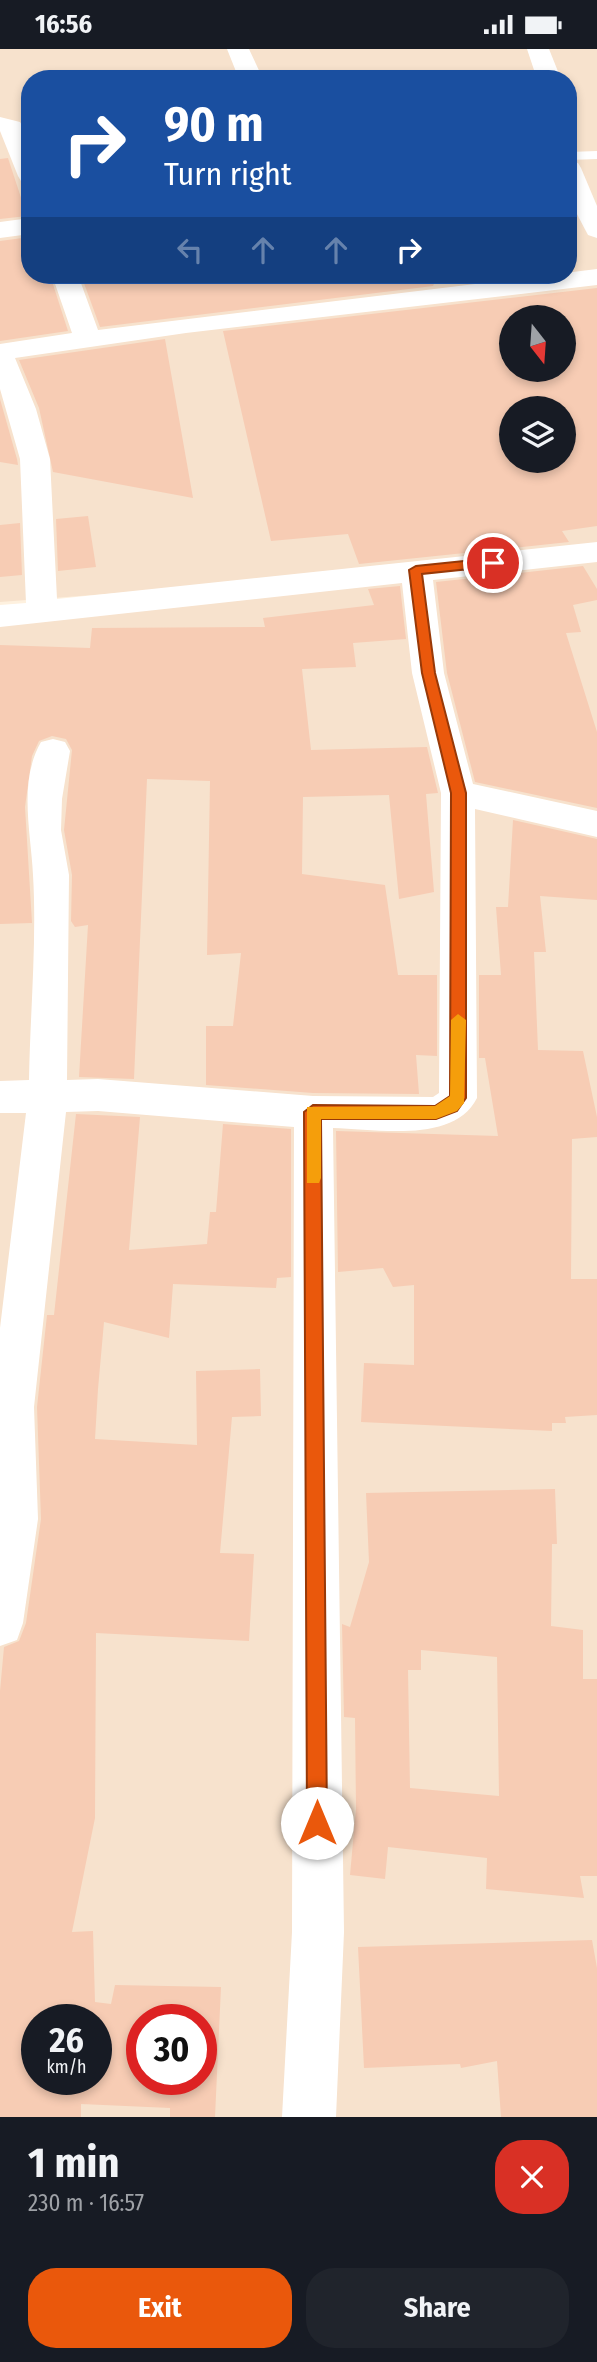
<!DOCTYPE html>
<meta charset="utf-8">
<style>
body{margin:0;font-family:"Fira Sans Condensed",sans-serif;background:#20242c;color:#f1f3f6;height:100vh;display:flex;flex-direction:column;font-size:26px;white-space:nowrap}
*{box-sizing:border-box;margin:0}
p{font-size:23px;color:#9ea1a6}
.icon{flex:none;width:38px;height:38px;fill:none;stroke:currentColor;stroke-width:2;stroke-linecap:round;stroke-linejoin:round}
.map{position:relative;height:2068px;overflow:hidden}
.drawer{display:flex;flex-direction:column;background:#171b24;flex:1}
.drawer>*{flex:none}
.hud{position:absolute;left:21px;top:21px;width:556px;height:214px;border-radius:28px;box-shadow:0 4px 10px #0003;background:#1a4fa0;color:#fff;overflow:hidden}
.needle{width:46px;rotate:163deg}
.buttons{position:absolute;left:499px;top:256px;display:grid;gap:14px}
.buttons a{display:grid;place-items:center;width:77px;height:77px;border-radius:50%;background:#171b24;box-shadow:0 4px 10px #0003;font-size:35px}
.speed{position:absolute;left:21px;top:1955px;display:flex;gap:14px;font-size:35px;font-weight:700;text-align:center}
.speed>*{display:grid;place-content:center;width:91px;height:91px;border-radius:50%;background:#171b24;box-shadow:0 4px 10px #0003;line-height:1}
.speed small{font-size:18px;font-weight:400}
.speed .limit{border:10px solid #d22;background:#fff;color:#111}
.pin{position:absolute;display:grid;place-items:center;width:60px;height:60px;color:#fff;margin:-30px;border:4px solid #fff;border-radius:50%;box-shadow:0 2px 7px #0007}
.me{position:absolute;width:77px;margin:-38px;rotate:0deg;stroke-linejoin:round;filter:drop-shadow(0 0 5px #0008)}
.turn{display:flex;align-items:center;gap:24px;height:147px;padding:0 28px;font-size:32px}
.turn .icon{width:91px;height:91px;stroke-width:2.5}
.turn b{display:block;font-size:49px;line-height:60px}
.lanes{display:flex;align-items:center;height:66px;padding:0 28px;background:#0003;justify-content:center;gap:35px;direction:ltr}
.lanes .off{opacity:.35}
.round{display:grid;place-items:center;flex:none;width:74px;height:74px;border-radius:28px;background:#20242c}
.headline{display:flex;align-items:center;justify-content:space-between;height:119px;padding:0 28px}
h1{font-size:42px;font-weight:700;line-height:52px}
.button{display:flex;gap:14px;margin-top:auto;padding:14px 28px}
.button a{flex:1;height:80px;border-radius:28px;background:#ea580c;color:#fff;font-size:28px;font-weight:700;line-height:80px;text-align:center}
.button a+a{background:#20242c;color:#f1f3f6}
.status{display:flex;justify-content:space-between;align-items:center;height:49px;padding:0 35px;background:#171b24;direction:ltr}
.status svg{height:19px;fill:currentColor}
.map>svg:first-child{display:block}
.residential{fill:#f7e2cd;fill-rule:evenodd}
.building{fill:#f7ccb4;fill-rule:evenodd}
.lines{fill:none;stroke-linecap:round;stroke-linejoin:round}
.lane{fill:#fff;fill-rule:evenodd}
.street{fill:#fff;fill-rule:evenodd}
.route{fill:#ea580c;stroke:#983908;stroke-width:2}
.slow{fill:#f59e0b}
</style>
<div class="status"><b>16:56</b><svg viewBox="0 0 49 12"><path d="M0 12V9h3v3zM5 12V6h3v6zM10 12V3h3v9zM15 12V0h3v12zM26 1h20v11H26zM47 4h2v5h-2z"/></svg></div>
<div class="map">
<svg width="597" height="2068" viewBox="0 0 597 2068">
<rect width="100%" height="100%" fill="#fef1df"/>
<path class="residential" d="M0 0H597V2068H0V561L358 526 0 553ZM30 30H569V226H30ZM511 268H564V320H511ZM511 359H564V411H511ZM37 1970H96V2030H37ZM142 1970H201V2030H142Z"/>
<g class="building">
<polygon points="8,109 27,167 0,170 0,110"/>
<polygon points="30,188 30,226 50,226 68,282 0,292 0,192"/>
<polygon points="81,226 438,226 433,237 100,278"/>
<path d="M597 239V477L562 482 569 493 359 515 348 485 271 492 223 282ZM511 268H564V320H511ZM511 359H564V411H511Z"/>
<polygon points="165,290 193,449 53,423 39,359 19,311"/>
<polygon points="0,350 17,410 18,416 0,413"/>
<polygon points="88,467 96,518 58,522 56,470"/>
<polygon points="20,474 22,526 0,528 0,476"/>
<polygon points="583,517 597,540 597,551 573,556 581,583 566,584 597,683 597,759 475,733 447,624 436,533"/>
<polygon points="400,537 406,590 353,594 356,618 302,620 311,701 427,698 438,744 426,745 434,843 399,850 389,746 303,748 302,825 385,836 398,926 437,926 437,1007 416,1006 419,1045 313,1044 206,1036 206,977 233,977 241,904 207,906 210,732 147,730 134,1030 79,1028 88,876 75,878 71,872 72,826 64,781 72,701 66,690 52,687 39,692 32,707 25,758 32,874 0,875 0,596 90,599 92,579 265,578 263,569 374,556 368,540"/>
<polygon points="513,771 597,790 597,851 540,847 546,903 534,903 538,1001 583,1002 597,1068 597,1088 572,1090 571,1230 597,1230 597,1366 565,1368 566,1374 552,1374 552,1382 361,1373 364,1314 414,1316 414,1236 393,1238 383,1219 338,1223 336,1082 498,1087 485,1009 479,1009 479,926 501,926 496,858 508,858"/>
<path d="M76 1065 140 1068 129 1201 207 1195 210 1163H216L223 1075 291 1080V1228L277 1229 276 1239 173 1235 169 1289 104 1273 98 1340 95 1390 197 1396 196 1322 260 1320 261 1367 232 1368 220 1504 254 1505 249 1592 96 1584 95 1769 72 1883 93 1882 95 1953 111 1955 115 1936 221 1938 215 2068H170V2059L81 2055V2068H0V1642L4 1598 19 1592 26 1574 41 1470 37 1358 47 1266H54ZM37 1970H96V2030H37ZM142 1970H201V2030H142Z"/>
<path d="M555 1440 557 1495H552L551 1577 583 1581V1630H597V1827H580L584 1849 486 1840 487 1809 388 1798 385 1830 350 1826 356 1760 355 1669 344 1668 342 1575 350 1578 369 1513 366 1444ZM421 1601 497 1608 499 1747 410 1739 408 1621H421Z"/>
<polygon points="592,1891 597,1919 597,2068 501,2068 497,2012 461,2019 460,2015 364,2019 358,1898"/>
</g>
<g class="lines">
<polygon class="lane" points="597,102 597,110 569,111 569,103"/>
<g class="street">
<polygon points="227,0 249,0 263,30 239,30"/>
<polygon points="527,0 549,0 561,30 537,30"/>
<path d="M0 68 20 73C33 91 30 113 30 134L21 132 18 127 0 82Z"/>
<polygon points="569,112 578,114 581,119 597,157 597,189 588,186 569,150"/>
<polygon points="30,169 30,185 0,189 0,173"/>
<path d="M597 220V236L186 284 15 309 36 360 50 410 57 550 597 493V513L433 531 444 624 473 735 597 762V788L475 760 477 1049C454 1095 377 1080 333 1079L344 1883 336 2068H282L292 1883 294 1078 98 1062 66 1063 34 1358 38 1470 23 1574 17 1591 0 1597V1279L26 1064H0V1032L29 1031C30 966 37 891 33 826 31 783 18 733 41 693L53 690 65 693 70 702 62 750 61 781 69 826 67 1031 98 1030 313 1047 433 1048 439 1044 441 744 412 624 402 534 0 578V556L26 554 20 410 0 340V295L72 284 52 226H78L98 281Z"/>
</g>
</g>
<polygon class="route" points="493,509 498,511 498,517 422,525 435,624 466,744 466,1049 457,1062 436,1070 321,1070 327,1774 324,1781 317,1784 310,1781 307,1774 304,1063 313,1056 435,1057 450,1047 451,744 422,624 409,521 416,517"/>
<polygon class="slow" points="458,965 466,971 464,1054 457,1062 436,1070 321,1070 321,1129 319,1134 307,1134 307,1058 435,1057 450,1047 451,971"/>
</svg>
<div class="buttons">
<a><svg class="needle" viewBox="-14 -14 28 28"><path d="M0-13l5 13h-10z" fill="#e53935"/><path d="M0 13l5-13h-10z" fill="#9ea1a6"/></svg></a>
<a><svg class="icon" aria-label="layers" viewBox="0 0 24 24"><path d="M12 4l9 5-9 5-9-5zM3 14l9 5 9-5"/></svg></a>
</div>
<div class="speed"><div>26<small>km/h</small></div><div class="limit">30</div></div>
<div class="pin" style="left:493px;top:514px;background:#d93025"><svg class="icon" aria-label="arrive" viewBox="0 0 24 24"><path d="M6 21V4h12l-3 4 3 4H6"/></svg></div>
<svg class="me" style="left:317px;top:1774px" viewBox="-20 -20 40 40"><circle r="19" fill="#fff"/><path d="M0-13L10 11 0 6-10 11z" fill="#ea580c"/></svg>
<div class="hud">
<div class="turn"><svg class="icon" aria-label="right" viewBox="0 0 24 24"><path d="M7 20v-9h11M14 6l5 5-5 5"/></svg><div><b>90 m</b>Turn right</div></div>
<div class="lanes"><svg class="icon off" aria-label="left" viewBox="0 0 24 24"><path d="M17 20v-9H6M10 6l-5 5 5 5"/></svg><svg class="icon off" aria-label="ahead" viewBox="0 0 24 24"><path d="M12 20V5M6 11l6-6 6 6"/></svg><svg class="icon off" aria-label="ahead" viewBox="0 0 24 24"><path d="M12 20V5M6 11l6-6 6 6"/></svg><svg class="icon" aria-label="right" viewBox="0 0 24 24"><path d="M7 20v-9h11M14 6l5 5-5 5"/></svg></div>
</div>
</div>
<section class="drawer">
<div class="headline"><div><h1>1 min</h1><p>230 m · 16:57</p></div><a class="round" style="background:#d93025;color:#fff"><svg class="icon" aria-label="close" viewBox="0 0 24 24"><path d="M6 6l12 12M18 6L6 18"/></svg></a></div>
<div class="button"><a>Exit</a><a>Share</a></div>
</section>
